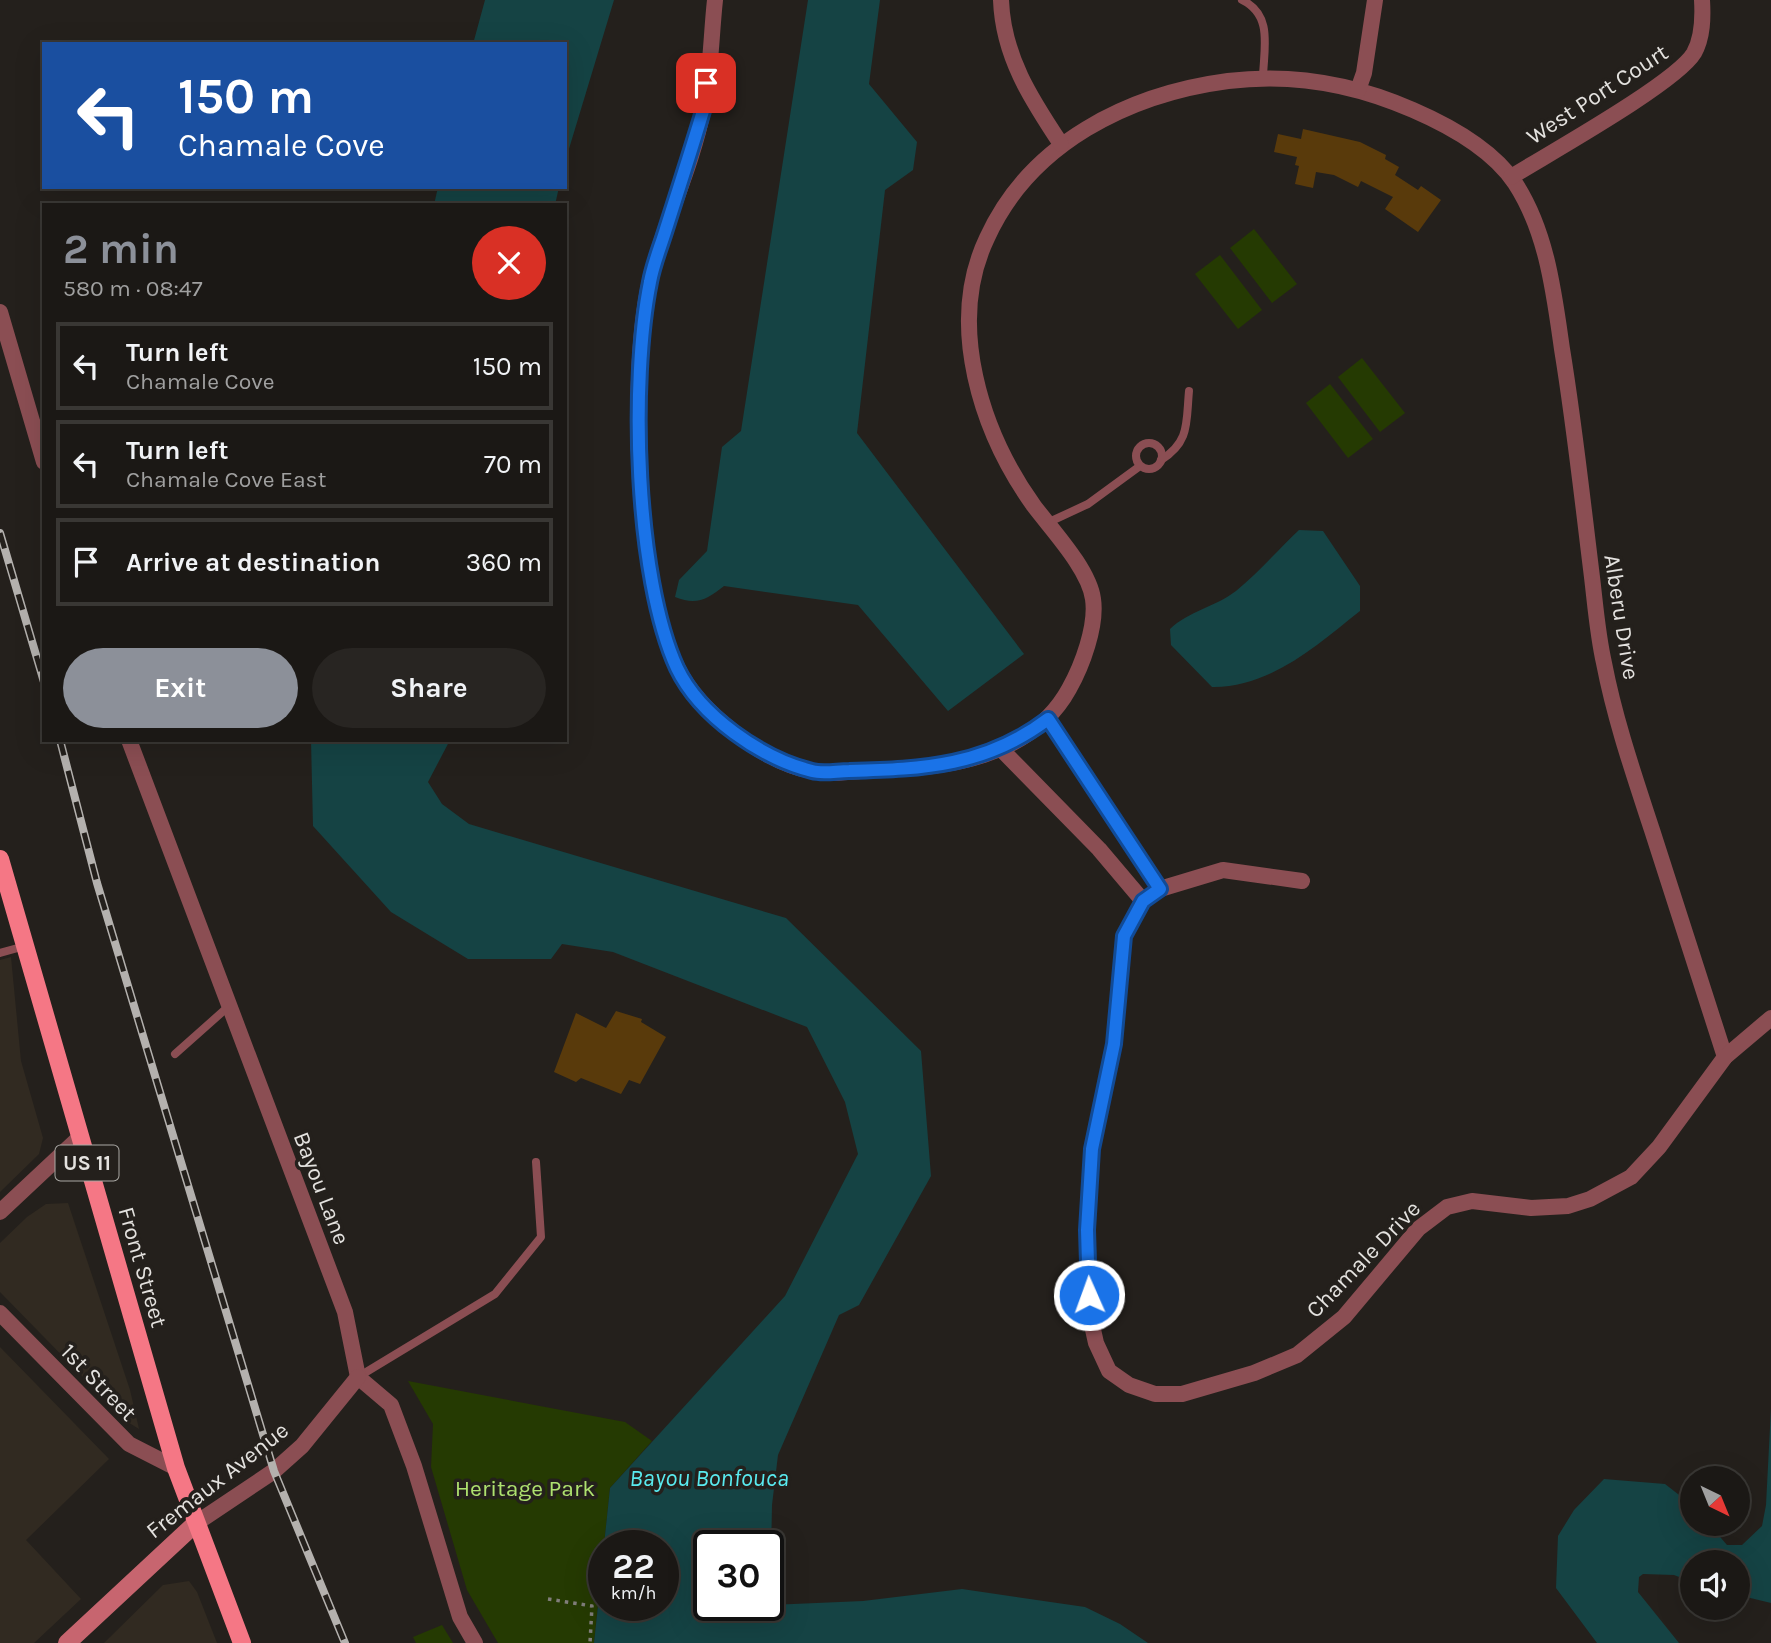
<!DOCTYPE html>
<meta charset="utf-8">
<style>
body{margin:0;font-family:Karla,sans-serif;background:#282522;color:#f1f3f6;height:100vh;display:flex;flex-direction:column;font-size:26px;white-space:nowrap}
*{box-sizing:border-box;margin:0}
p{font-size:23px;color:#a0a0a0}
.icon{flex:none;width:38px;height:38px;fill:none;stroke:currentColor;stroke-width:2;stroke-linecap:round;stroke-linejoin:round}
.map{position:relative;flex:1;overflow:hidden}
.panel{position:absolute;left:42px;top:203px;width:525px;height:539px;display:flex;flex-direction:column;background:#1b1815;border-radius:0px;box-shadow:0 7px 28px #0002,0 0 0 2px #393734}
.panel>*{flex:none}
.banner{position:absolute;left:42px;top:42px;width:525px;height:147px;border-radius:0px;box-shadow:0 7px 28px #0002,0 0 0 2px #393734;background:#1a4fa0;color:#fff;overflow:hidden}
.needle{width:46px;rotate:137deg}
.fabs{position:absolute;left:1680px;top:1466px;display:grid;gap:14px}
.fabs a{display:grid;place-items:center;width:70px;height:70px;border-radius:50%;background:#1b1815;box-shadow:0 7px 28px #0002,0 0 0 2px #393734;font-size:35px}
.speed{position:absolute;left:588px;top:1530px;display:flex;gap:14px;font-size:35px;font-weight:700;text-align:center}
.speed>*{display:grid;place-content:center;width:91px;height:91px;border-radius:50%;background:#1b1815;box-shadow:0 7px 28px #0002,0 0 0 2px #393734;line-height:1}
.speed small{font-size:18px;font-weight:400}
.speed .limit{border:4px solid #111;border-radius:10px;background:#fff;color:#111}
.pin{position:absolute;display:grid;place-items:center;width:60px;height:60px;color:#fff;margin:-30px;border-radius:14px;box-shadow:0 4px 10px #0006}
.me{position:absolute;width:77px;margin:-38px;rotate:358deg;stroke-linejoin:round;filter:drop-shadow(0 0 5px #0008)}
.turn{display:flex;align-items:center;gap:24px;height:147px;padding:0 21px;font-size:32px}
.turn .icon{width:91px;height:91px;stroke-width:2.5}
.turn b{display:block;font-size:49px;line-height:60px}
.round{display:grid;place-items:center;flex:none;width:74px;height:74px;border-radius:37px;background:#282522}
.headline{display:flex;align-items:center;justify-content:space-between;height:119px;padding:0 21px}
h1{font-size:42px;font-weight:700;line-height:52px;color:#8c9099}
.button{display:flex;gap:14px;margin-top:auto;padding:14px 21px}
.button a{flex:1;height:80px;border-radius:42px;background:#8c9099;color:#fff;font-size:28px;font-weight:700;line-height:80px;text-align:center}
.button a+a{background:#282522;color:#f1f3f6}
ul{padding:0;list-style:none}
li{display:flex;align-items:center;gap:21px;height:88px;margin:0 14px 10px;padding:0 7px;border:4px solid #393734;border-radius:0px}
li div{flex:1}
li b{display:block;font-size:26px}
li em{font-style:normal}
.map>svg:first-child{display:block}
.built{fill:#312a21}
.green{fill:#253a02}
.water{fill:#154344;fill-rule:evenodd}
.building{fill:#593a0b}
.lines{fill:none;stroke-linecap:round;stroke-linejoin:round}
.path{stroke:#817e7b;stroke-width:3.5;stroke-dasharray:3.5 5;stroke-linecap:butt}
.lane{stroke:#8b4e53;stroke-width:8}
.street{stroke:#8b4e53;stroke-width:16}
.secondary{stroke:#c7656f;stroke-width:18}
.primary{stroke:#f57785;stroke-width:18}
.rail-casing{stroke:#b4b1ae;stroke-width:8}
.rail{stroke:#24201c;stroke-width:5;stroke-dasharray:16;stroke-linecap:butt}
.route-casing{stroke:#114b97;stroke-width:18}
.route{stroke:#1a73e8;stroke-width:12}
.labels{text-anchor:middle;stroke-width:7;stroke-linejoin:round;paint-order:stroke}
.shield{fill:#24201c;stroke:#aaa8a4;stroke-width:2}
.shield-label{font-size:21px;font-weight:bold;fill:#e4e2df}
.street-label{font-size:23px;fill:#e4e2df;stroke:#24201c}
.park-label{font-size:23px;fill:#aee16f;stroke:#24201c}
.water-label{font-size:24px;font-style:italic;fill:#59eaef;stroke:#24201c}
</style>
<div class="map">
<svg width="1771" height="1643" viewBox="0 0 1771 1643">
<rect width="100%" height="100%" fill="#24201c"/>
<g class="built">
<polygon points="11,957 21,1061 43,1138 39,1154 0,1192 0,960"/>
<polygon points="68,1203 130,1390 139,1429 126,1421 0,1292 0,1243 27,1217 46,1204"/>
<polygon points="0,1347 109,1459 26,1540 81,1599 34,1643 0,1643"/>
<polygon points="189,1581 197,1592 217,1643 104,1643 163,1585"/>
</g>
<g class="green">
<polygon points="1254,229 1297,284 1272,303 1230,248"/>
<polygon points="1220,255 1262,310 1238,329 1195,274"/>
<polygon points="1362,358 1405,413 1380,432 1338,377"/>
<polygon points="1330,384 1373,439 1348,458 1306,403"/>
<polygon points="408,1381 625,1422 652,1441 610,1488 594,1643 498,1643 467,1590 431,1467 433,1424"/>
<polygon points="442,1625 453,1643 416,1643 413,1637"/>
</g>
<g class="water">
<polygon points="485,0 614,0 565,162 565,44 473,44"/>
<path d="M808 0H880L869 84 917 142 913 170 885 190 857 433 1024 654 948 711 858 605 724 586C707 599 697 606 675 597L679 580 707 551 722 447 741 431Z"/>
<polygon points="438,187 559,187 555,205 434,205"/>
<path d="M1299 530 1323 531 1360 586V611C1317 645 1270 688 1212 687L1171 645 1170 629C1189 611 1215 607 1236 591 1258 573 1278 550 1299 530Z"/>
<path d="M311 740H450L428 782 442 804 469 824 786 918 921 1051 931 1176 859 1305 839 1315 778 1455 772 1505 770 1605 863 1601 962 1589 1085 1607 1120 1624 1148 1643H594L604 1549V1605H663V1545H604L610 1488 785 1296 858 1154 845 1102 807 1027 613 952 562 944 551 959H468L391 912 313 826ZM768 1545V1605H709V1545Z"/>
<polygon points="1771,1408 1771,1603 1738,1595 1738,1563 1692,1563 1692,1582 1674,1575 1643,1574 1639,1577 1638,1592 1679,1643 1597,1643 1556,1588 1558,1536 1574,1510 1604,1479 1665,1484 1692,1505 1692,1524 1709,1524 1727,1545 1742,1545 1762,1526 1766,1505"/>
</g>
<g class="building">
<polygon points="1303,129 1360,142 1386,155 1385,159 1399,167 1395,175 1418,190 1421,186 1441,200 1418,232 1385,209 1393,197 1361,181 1358,187 1334,175 1316,172 1313,188 1295,184 1299,166 1295,165 1297,157 1274,152 1278,134 1301,139"/>
<polygon points="616,1011 642,1019 641,1022 666,1037 640,1084 629,1080 621,1094 581,1078 576,1082 554,1072 576,1013 606,1028"/>
</g>
<g class="lines">
<polyline class="path" points="548,1599 592,1606 590,1643"/>
<g class="lane">
<path d="M1242 0C1273 15 1264 47 1263 77"/>
<circle cx="1149" cy="456" r="13"/>
<path d="M1161 460C1190 442 1186 423 1189 391"/>
<polyline points="1047,523 1088,504 1140,466"/>
<polyline points="0,953 25,946"/>
<polyline points="175,1054 229,1006"/>
<polyline points="358,1377 495,1294 541,1237 536,1162"/>
</g>
<g class="street">
<path d="M715 0C711 36 711 75 703 110 692 167 665 220 651 276 628 369 636 581 677 667 698 711 763 762 811 771 831 775 854 771 874 770 945 769 1031 758 1069 689 1082 666 1097 626 1093 599 1089 569 1052 530 1034 506 981 432 946 324 987 238 1030 143 1129 94 1228 81 1292 73 1354 84 1413 110 1450 126 1492 149 1515 183 1547 232 1554 293 1562 349 1574 422 1582 496 1591 569 1595 600 1597 632 1604 663 1615 720 1634 775 1652 830 1676 906 1701 981 1725 1057"/>
<path d="M1001 0C1003 56 1031 99 1061 144"/>
<polyline points="1358,90 1364,73 1375,0"/>
<path d="M1511 177C1548 154 1676 83 1694 53 1703 37 1703 17 1702 0"/>
<polyline points="0,312 44,462"/>
<polyline points="1048,719 1160,889"/>
<polyline points="129,740 345,1312 358,1377 391,1405 414,1466 460,1617 475,1643"/>
<polyline points="1001,749 1099,849 1143,901"/>
<polyline points="1302,881 1223,870 1160,889 1143,901 1124,936 1114,1044 1092,1149 1087,1230 1090,1316 1096,1343 1109,1371 1129,1385 1155,1394 1182,1394 1254,1373 1297,1355 1344,1317 1418,1229 1447,1207 1472,1201 1531,1208 1568,1206 1590,1199 1631,1177 1659,1147 1725,1057 1771,1018"/>
<polyline points="0,1212 80,1137"/>
<polyline points="0,1313 129,1444 176,1468"/>
<polyline points="195,1524 274,1471 302,1446 358,1377"/>
</g>
<polyline class="secondary" points="67,1643 195,1524"/>
<polyline class="primary" points="0,859 176,1468 242,1643"/>
<defs>
<g id="rail">
<polyline points="0,533 44,682"/>
<polyline points="60,740 97,883 274,1471 345,1643"/>
</g>
</defs>
<use href="#rail" class="rail-casing"/>
<use href="#rail" class="rail"/>
</g>
<g class="lines">
<defs>
<path id="route" d="M706 83 703 111C691 151 678 191 665 232 660 248 653 265 650 282 630 381 635 576 677 668 700 716 761 758 812 771 823 774 837 771 849 771 924 769 986 766 1048 719L1160 889 1143 901 1124 936 1114 1044 1092 1149 1087 1230 1089 1295"/>
</defs>
<use href="#route" class="route-casing"/>
<use href="#route" class="route"/>
</g>
<g class="labels">
<rect class="shield" x="55.5" y="1145.5" width="63" height="35" rx="5"/>
<g class="shield-label">
<text x="87" y="1170">US 11</text>
</g>
<g class="street-label">
<text transform="translate(1597 94) rotate(-33)" y="8">West Port Court</text>
<text transform="translate(1622 617) rotate(81)" y="8">Alberu Drive</text>
<text transform="translate(322 1188) rotate(69)" y="8">Bayou Lane</text>
<text transform="translate(1363 1259) rotate(-46)" y="8">Chamale Drive</text>
<text transform="translate(143 1267) rotate(74)" y="8">Front Street</text>
<text transform="translate(99 1382) rotate(46)" y="8">1st Street</text>
<text transform="translate(217 1480) rotate(-38)" y="8">Fremaux Avenue</text>
</g>
<g class="park-label">
<text x="525" y="1496">Heritage Park</text>
</g>
<g class="water-label">
<text x="709" y="1486">Bayou Bonfouca</text>
</g>
</g>
</svg>
<div class="fabs">
<a><svg class="needle" viewBox="-14 -14 28 28"><path d="M0-13l5 13h-10z" fill="#e53935"/><path d="M0 13l5-13h-10z" fill="#a0a0a0"/></svg></a>
<a><svg class="icon" aria-label="sound" viewBox="0 0 24 24"><path d="M4 9h4l5-4v14l-5-4H4zM17 9q2 3 0 6"/></svg></a>
</div>
<div class="speed"><div>22<small>km/h</small></div><div class="limit">30</div></div>
<div class="pin" style="left:706px;top:83px;background:#d93025"><svg class="icon" aria-label="arrive" viewBox="0 0 24 24"><path d="M6 21V4h12l-3 4 3 4H6"/></svg></div>
<svg class="me" style="left:1089px;top:1295px" viewBox="-20 -20 40 40"><circle r="17" fill="#1a73e8" stroke="#fff" stroke-width="3"/><path d="M0-11L8 9 0 5-8 9z" fill="#fff"/></svg>
<div class="banner">
<div class="turn"><svg class="icon" aria-label="left" viewBox="0 0 24 24"><path d="M17 20v-9H6M10 6l-5 5 5 5"/></svg><div><b>150 m</b>Chamale Cove</div></div>
</div>
<section class="panel">
<div class="headline"><div><h1>2 min</h1><p>580 m · 08:47</p></div><a class="round" style="background:#d93025;color:#fff"><svg class="icon" aria-label="close" viewBox="0 0 24 24"><path d="M6 6l12 12M18 6L6 18"/></svg></a></div>
<ul>
<li><svg class="icon" aria-label="left" viewBox="0 0 24 24"><path d="M17 20v-9H6M10 6l-5 5 5 5"/></svg><div><b>Turn left</b><p>Chamale Cove</p></div><em>150 m</em></li>
<li><svg class="icon" aria-label="left" viewBox="0 0 24 24"><path d="M17 20v-9H6M10 6l-5 5 5 5"/></svg><div><b>Turn left</b><p>Chamale Cove East</p></div><em>70 m</em></li>
<li><svg class="icon" aria-label="arrive" viewBox="0 0 24 24"><path d="M6 21V4h12l-3 4 3 4H6"/></svg><div><b>Arrive at destination</b></div><em>360 m</em></li>
</ul>
<div class="button"><a>Exit</a><a>Share</a></div>
</section>
</div>
